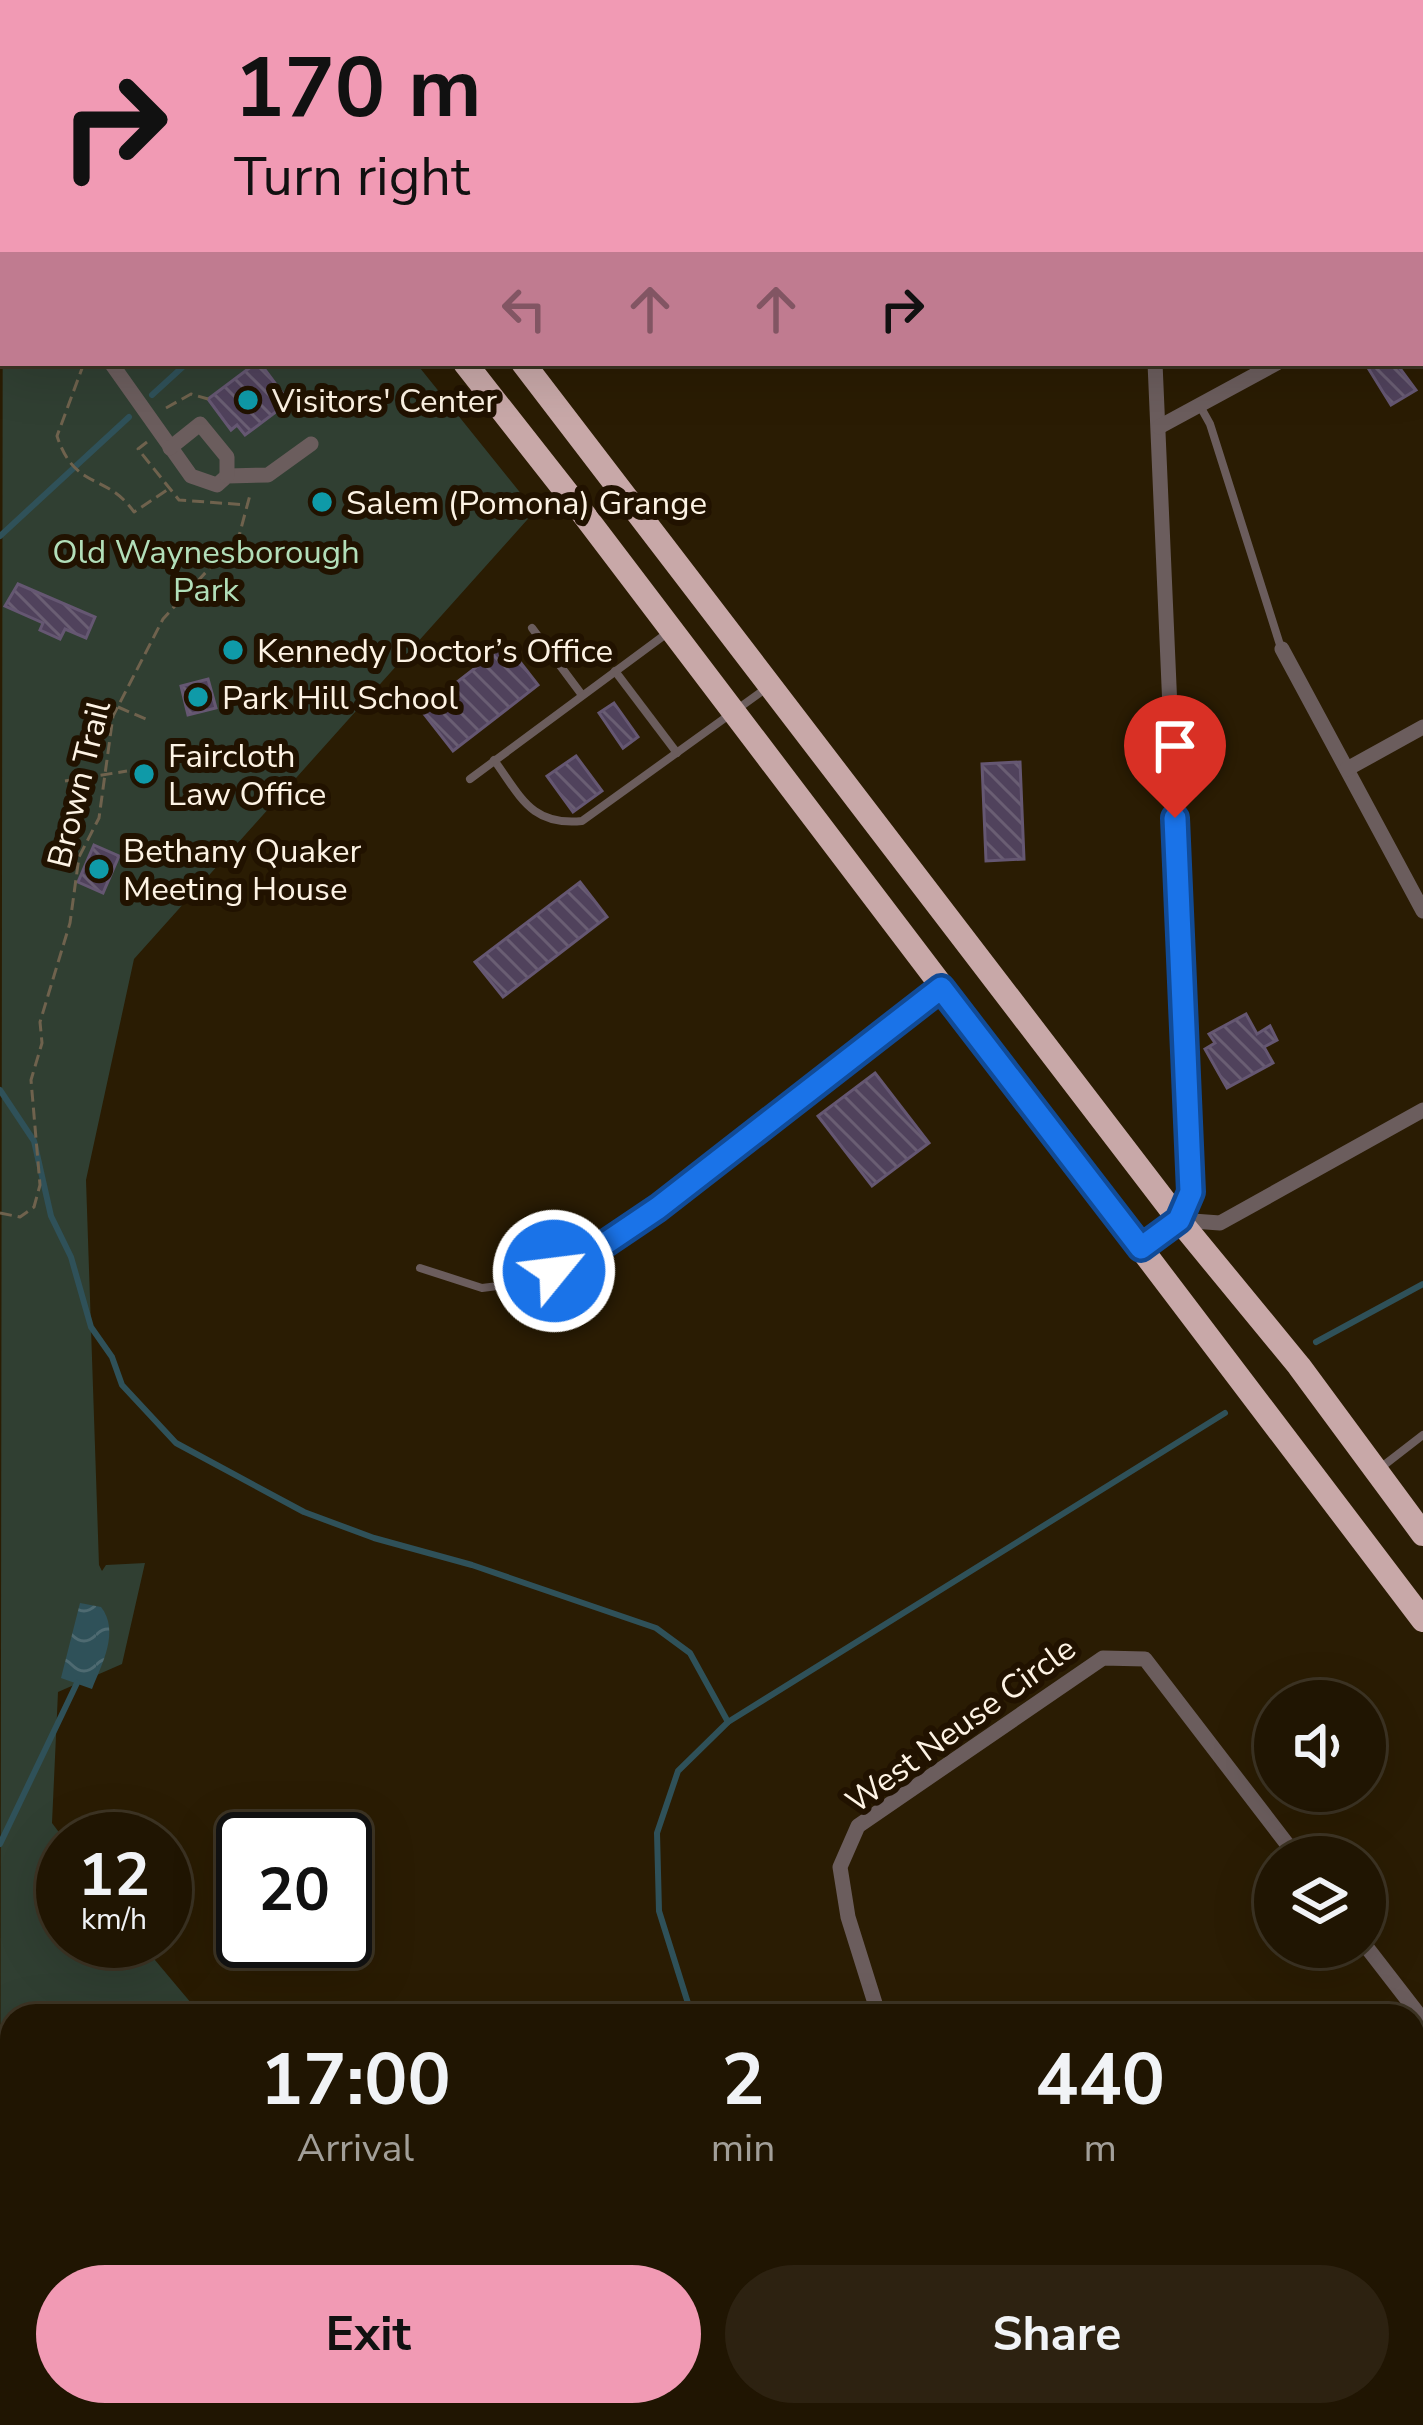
<!DOCTYPE html>
<meta charset="utf-8">
<style>
body{margin:0;font-family:"Nunito Sans",sans-serif;background:#2d2211;color:#f1f3f6;height:100vh;display:flex;flex-direction:column;font-size:45px;white-space:nowrap}
*{box-sizing:border-box;margin:0}
p{font-size:39px;color:#a29f99}
.icon{flex:none;width:66px;height:66px;fill:none;stroke:currentColor;stroke-width:2;stroke-linecap:round;stroke-linejoin:round}
.map{position:relative;flex:1;overflow:hidden}
.sheet{position:absolute;left:0px;top:2004px;width:1425px;height:423px;display:flex;flex-direction:column;background:#201502;border-radius:36px 36px 0 0;box-shadow:0 12px 48px #0002,0 0 0 3px #3d3424}
.sheet>*{flex:none}
.banner{position:absolute;left:0px;top:0px;width:1425px;height:366px;box-shadow:0 12px 48px #0002,0 0 0 3px #3d3424;background:#f19ab4;color:#111;overflow:hidden}
.tools{position:absolute;left:1254px;top:1680px;display:grid;gap:24px}
.tools a{display:grid;place-items:center;width:132px;height:132px;border-radius:50%;background:#201502;box-shadow:0 12px 48px #0002,0 0 0 3px #3d3424;font-size:60px}
.speed{position:absolute;left:36px;top:1812px;display:flex;gap:24px;font-size:60px;font-weight:700;text-align:center}
.speed>*{display:grid;place-content:center;width:156px;height:156px;border-radius:50%;background:#201502;box-shadow:0 12px 48px #0002,0 0 0 3px #3d3424;line-height:1}
.speed small{font-size:30px;font-weight:400}
.speed .limit{border:6px solid #111;border-radius:18px;background:#fff;color:#111}
.pin{position:absolute;display:grid;place-items:center;width:102px;height:102px;color:#fff;margin:-123px -51px;border-radius:50% 50% 50% 0;rotate:-45deg;box-shadow:0 0 12px #0007}
.pin .icon{rotate:45deg}
.me{position:absolute;width:132px;margin:-66px;rotate:61deg;stroke-linejoin:round;filter:drop-shadow(0 0 9px #0008)}
.turn{display:flex;align-items:center;gap:42px;height:252px;padding:0 36px;font-size:54px}
.turn .icon{width:156px;height:156px;stroke-width:2.5}
.turn b{display:block;font-size:84px;line-height:102px}
.lanes{display:flex;align-items:center;height:114px;padding:0 36px;background:#0003;justify-content:center;gap:60px;direction:ltr}
.lanes .off{opacity:.35}
.eta{display:flex;justify-content:space-evenly;align-items:center;height:204px;text-align:center}
.eta b{font-size:72px;font-weight:700;line-height:84px}
.primary-button{display:flex;gap:24px;margin-top:auto;padding:24px 36px}
.primary-button a{flex:1;height:138px;border-radius:72px;background:#f19ab4;color:#111;font-size:48px;font-weight:700;line-height:138px;text-align:center}
.primary-button a+a{background:#2d2211;color:#f1f3f6}
.map>svg:first-child{display:block}
.green{fill:#303f32}
.water{fill:url(#water-waves)}
.lines{fill:none;stroke-linecap:round;stroke-linejoin:round}
.stream{stroke:#2f5159;stroke-width:6}
.building{fill:url(#building-back-hatch);stroke:#655772;stroke-width:3}
.path{stroke:#6f624d;stroke-width:3;stroke-dasharray:12 6;stroke-linecap:butt}
.service{stroke:#6b5d5d;stroke-width:8}
.minor{stroke:#6b5d5d;stroke-width:15}
.trunk{stroke:#c8a8a8;stroke-width:24}
.route-casing{stroke:#114b97;stroke-width:30}
.route{stroke:#1a73e8;stroke-width:21}
.culture-dot{fill:#0f9aa8;stroke:#211200;stroke-width:4.5}
.labels{text-anchor:middle;stroke-width:12;stroke-linejoin:round;paint-order:stroke}
.poi-label{font-size:33px;fill:#fdf3e4;stroke:#211200;text-anchor:start}
.park-label{font-size:33px;fill:#b2dfb9;stroke:#211200}
.street-label{font-size:33px;fill:#fdf3e4;stroke:#211200}
</style>
<div class="map">
<svg width="1423" height="2425" viewBox="0 0 1423 2425">
<defs>
<pattern id="water-waves" width="16" height="10" patternUnits="userSpaceOnUse" patternTransform="scale(3)"><rect width="16" height="10" fill="#2f5159"/><path d="M0 5q4-4 8 0t8 0" fill="none" stroke="#4e6a71"/></pattern>
<pattern id="building-back-hatch" width="6" height="6" patternUnits="userSpaceOnUse" patternTransform="scale(3)"><rect width="6" height="6" fill="#50425c"/><path d="M-1 5l2 2M0 0l6 6M5-1l2 2" fill="none" stroke="#6a5e73"/></pattern>
</defs>
<rect width="100%" height="100%" fill="#2a1c03"/>
<polygon class="green" points="3,106 3,363 416,363 535,511 134,959 86,1180 99,1565 102,1571 106,1565 145,1563 122,1664 58,1692 52,1823 64,1839 63,1941 139,1941 202,2016 12,2016 12,2415 283,2415 283,2425 0,2425"/>
<path class="water" d="M80 1603 101 1607C120 1631 102 1664 92 1689L61 1678Z"/>
<g class="lines">
<g class="stream">
<polyline points="152,395 187,363"/>
<polyline points="0,536 129,417"/>
<polyline points="0,1090 34,1141 51,1216 71,1257 91,1327 112,1357 122,1385 176,1443 304,1512 374,1538 472,1565 656,1628 690,1653 728,1722"/>
<polyline points="1316,1342 1423,1284"/>
<polyline points="0,1844 77,1683"/>
<polyline points="692,2016 659,1911 657,1833 678,1771 728,1722 1225,1413"/>
<polyline points="433,2425 462,2415"/>
</g>
</g>
<g class="building">
<polygon points="256,363 260,363 289,402 245,435 237,425 231,430 208,399"/>
<polygon points="1365,363 1396,363 1416,390 1391,405"/>
<polygon points="18,584 95,617 86,638 65,629 60,639 40,630 43,623 5,606"/>
<polygon points="506,644 538,685 453,751 421,710"/>
<polygon points="208,679 216,708 188,715 181,686"/>
<polygon points="614,703 638,737 623,748 599,713"/>
<polygon points="576,756 602,791 573,812 547,776"/>
<polygon points="1020,762 1024,859 986,861 982,764"/>
<polygon points="94,845 119,856 103,893 78,882"/>
<polygon points="580,882 607,917 503,997 475,962"/>
<polygon points="1246,1014 1257,1034 1270,1026 1277,1040 1264,1047 1273,1063 1227,1088 1205,1049 1215,1043 1209,1034"/>
<polygon points="875,1073 929,1143 872,1186 818,1116"/>
</g>
<g class="lines">
<g class="path">
<path d="M84 363 57 436C75 491 106 472 134 512L167 490"/>
<polyline points="166,408 191,394 208,399"/>
<polyline points="147,442 138,449 179,500 247,505"/>
<polyline points="118,707 148,720"/>
<polyline points="65,781 127,771"/>
<polyline points="0,1213 20,1217 34,1207 40,1185 31,1080 42,1043 40,1022 70,923 79,857 99,818 113,716 163,619 239,536 250,495"/>
<polyline points="0,2093 12,2106"/>
<polyline points="282,2415 290,2425"/>
<polyline points="77,2425 90,2415"/>
<polyline points="187,2425 199,2415"/>
</g>
<g class="service">
<polyline points="1200,406 1210,424 1281,648"/>
<polyline points="532,628 582,695"/>
<polyline points="615,671 677,753"/>
<path d="M494 760C521 797 531 826 582 821L768 687"/>
<polyline points="470,779 666,634"/>
<polyline points="420,1268 482,1288 529,1282 578,1261 658,1208 940,989"/>
<polyline points="1379,1469 1423,1435"/>
</g>
<g class="minor">
<polyline points="1174,3 1189,0"/>
<polyline points="0,268 3,264"/>
<polyline points="1422,284 1423,283"/>
<polyline points="111,363 191,476 217,485 227,476 268,475 311,444"/>
<polyline points="1155,363 1191,1192 1179,1220"/>
<polyline points="1159,427 1277,363"/>
<polyline points="170,448 200,424 227,457 227,476"/>
<polyline points="1282,649 1423,911"/>
<polyline points="1347,769 1423,727"/>
<polyline points="1141,1248 1179,1220 1220,1223 1423,1110"/>
<polyline points="1365,1945 1423,2020"/>
<polyline points="879,2016 848,1917 840,1867 858,1826 1103,1658 1145,1659 1297,1857"/>
<polyline points="1413,2275 1423,2276"/>
</g>
<g class="trunk">
<polyline points="182,0 185,3"/>
<polyline points="247,0 249,3"/>
<polyline points="465,363 582,512 1423,1620"/>
<polyline points="523,363 1179,1220 1299,1366 1423,1534"/>
</g>
</g>
<g class="lines">
<defs>
<polyline id="route" points="554,1271 578,1262 658,1208 941,988 1141,1248 1179,1220 1191,1192 1175,818"/>
</defs>
<use href="#route" class="route-casing"/>
<use href="#route" class="route"/>
</g>
<g class="culture-dot">
<circle cx="248" cy="400" r="12"/>
<circle cx="322" cy="502" r="12"/>
<circle cx="233" cy="650" r="12"/>
<circle cx="198" cy="697" r="12"/>
<circle cx="144" cy="774" r="12"/>
<circle cx="99" cy="869" r="12"/>
</g>
<g class="labels">
<g class="poi-label">
<text x="272" y="412">Visitors' Center</text>
<text x="346" y="514">Salem (Pomona) Grange</text>
<text x="257" y="662">Kennedy Doctor’s Office</text>
<text x="222" y="709">Park Hill School</text>
<text x="168" y="767">Faircloth<tspan x="168" dy="38">Law Office</tspan></text>
<text x="123" y="862">Bethany Quaker<tspan x="123" dy="38">Meeting House</tspan></text>
</g>
<g class="park-label">
<text x="206" y="563">Old Waynesborough<tspan x="206" dy="38">Park</tspan></text>
</g>
<g class="street-label">
<text transform="translate(78 784) rotate(-76)" y="12">Brown Trail</text>
<text transform="translate(960 1724) rotate(-36)" y="12">West Neuse Circle</text>
</g>
</g>
</svg>
<div class="tools">
<a><svg class="icon" aria-label="sound" viewBox="0 0 24 24"><path d="M4 9h4l5-4v14l-5-4H4zM17 9q2 3 0 6"/></svg></a>
<a><svg class="icon" aria-label="layers" viewBox="0 0 24 24"><path d="M12 4l9 5-9 5-9-5zM3 14l9 5 9-5"/></svg></a>
</div>
<div class="speed"><div>12<small>km/h</small></div><div class="limit">20</div></div>
<div class="pin" style="left:1175px;top:818px;background:#d93025"><svg class="icon" aria-label="arrive" viewBox="0 0 24 24"><path d="M6 21V4h12l-3 4 3 4H6"/></svg></div>
<svg class="me" style="left:554px;top:1271px" viewBox="-20 -20 40 40"><circle r="17" fill="#1a73e8" stroke="#fff" stroke-width="3"/><path d="M0-11L8 9 0 5-8 9z" fill="#fff"/></svg>
<div class="banner">
<div class="turn"><svg class="icon" aria-label="right" viewBox="0 0 24 24"><path d="M7 20v-9h11M14 6l5 5-5 5"/></svg><div><b>170 m</b>Turn right</div></div>
<div class="lanes"><svg class="icon off" aria-label="left" viewBox="0 0 24 24"><path d="M17 20v-9H6M10 6l-5 5 5 5"/></svg><svg class="icon off" aria-label="ahead" viewBox="0 0 24 24"><path d="M12 20V5M6 11l6-6 6 6"/></svg><svg class="icon off" aria-label="ahead" viewBox="0 0 24 24"><path d="M12 20V5M6 11l6-6 6 6"/></svg><svg class="icon" aria-label="right" viewBox="0 0 24 24"><path d="M7 20v-9h11M14 6l5 5-5 5"/></svg></div>
</div>
<section class="sheet">
<div class="eta">
<div><b>17:00</b><p>Arrival</p></div>
<div><b>2</b><p>min</p></div>
<div><b>440</b><p>m</p></div>
</div>
<div class="primary-button"><a>Exit</a><a>Share</a></div>
</section>
</div>
